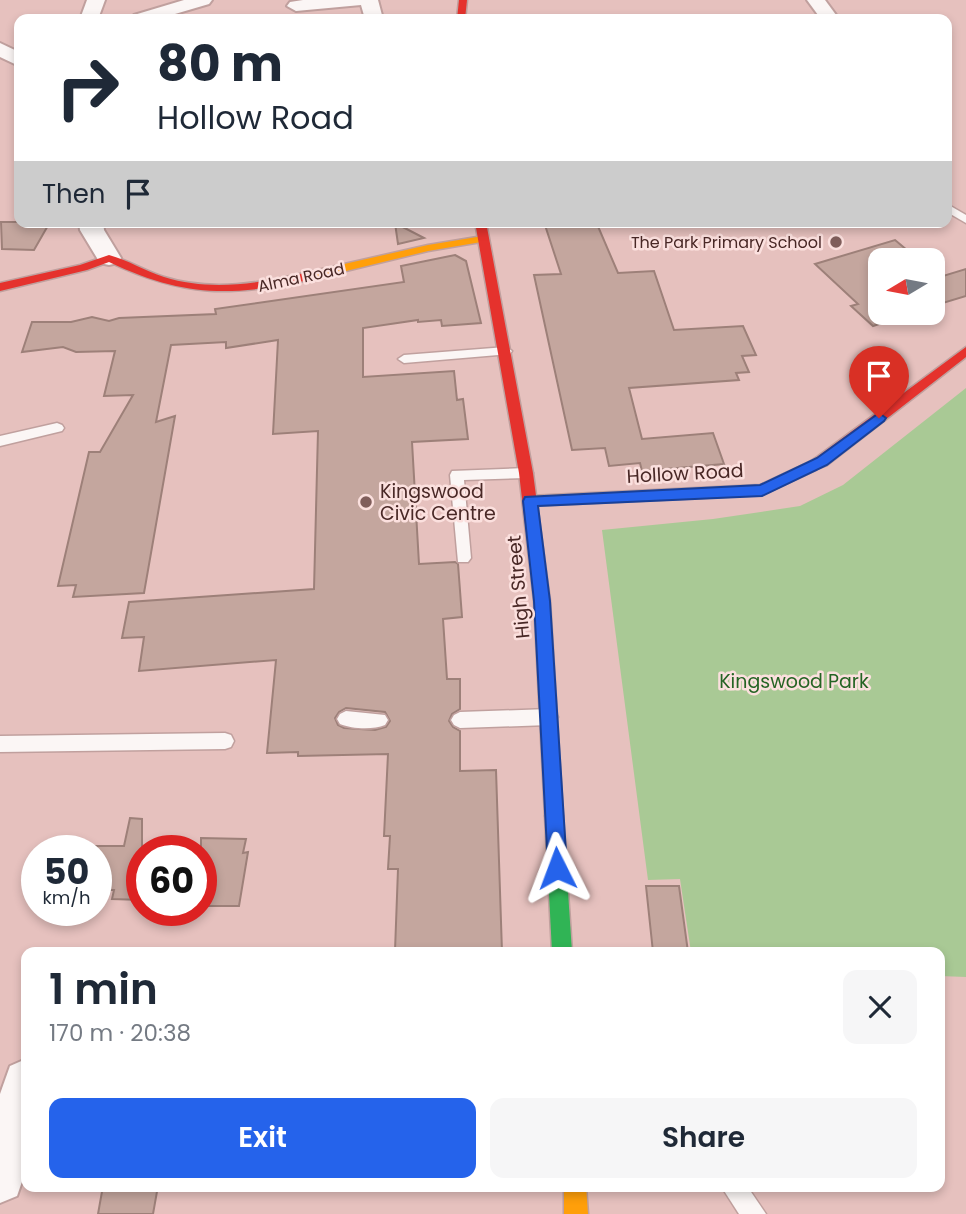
<!DOCTYPE html>
<meta charset="utf-8">
<style>
body{margin:0;font-family:Poppins,sans-serif;background:#f6f6f7;color:#1f2937;height:100vh;display:flex;flex-direction:column;font-size:26px;white-space:nowrap}
*{box-sizing:border-box;margin:0}
p{font-size:23px;color:#747a83}
.icon{flex:none;width:38px;height:38px;fill:none;stroke:currentColor;stroke-width:2;stroke-linecap:round;stroke-linejoin:round}
.map{position:relative;flex:1;overflow:hidden}
.details{position:absolute;left:21px;top:947px;width:924px;height:245px;display:flex;flex-direction:column;background:#fff;border-radius:14px;box-shadow:0 4px 10px #0003}
.details>*{flex:none}
.top-card{position:absolute;left:14px;top:14px;width:938px;height:214px;border-radius:14px;box-shadow:0 4px 10px #0003;background:#fff;color:#1f2937;overflow:hidden}
.needle{width:46px;rotate:260deg}
.tools{position:absolute;left:868px;top:248px;display:grid;gap:14px}
.tools a{display:grid;place-items:center;width:77px;height:77px;border-radius:14px;background:#fff;box-shadow:0 4px 10px #0003;font-size:35px}
.speed{position:absolute;left:21px;top:835px;display:flex;gap:14px;font-size:35px;font-weight:700;text-align:center}
.speed>*{display:grid;place-content:center;width:91px;height:91px;border-radius:50%;background:#fff;box-shadow:0 4px 10px #0003;line-height:1}
.speed small{font-size:18px;font-weight:400}
.speed .limit{border:10px solid #d22;background:#fff;color:#111}
.pin{position:absolute;display:grid;place-items:center;width:60px;height:60px;color:#fff;margin:-72px -30px;border-radius:50% 50% 50% 0;rotate:-45deg;box-shadow:0 0 7px #0007}
.pin .icon{rotate:45deg}
.me{position:absolute;width:77px;margin:-38px;rotate:357deg;stroke-linejoin:round;filter:drop-shadow(0 0 5px #0008)}
.turn{display:flex;align-items:center;gap:24px;height:147px;padding:0 28px;font-size:32px}
.turn .icon{width:91px;height:91px;stroke-width:2.5}
.turn b{display:block;font-size:49px;line-height:60px}
.then{display:flex;align-items:center;height:66px;padding:0 28px;background:#0003;gap:14px;font-size:26px}
.round{display:grid;place-items:center;flex:none;width:74px;height:74px;border-radius:14px;background:#f6f6f7}
.head{display:flex;align-items:center;justify-content:space-between;height:119px;padding:0 28px}
h1{font-size:42px;font-weight:600;line-height:52px}
.action{display:flex;gap:14px;margin-top:auto;padding:14px 28px}
.action a{flex:1;height:80px;border-radius:14px;background:#2563eb;color:#fff;font-size:28px;font-weight:600;line-height:80px;text-align:center}
.action a+a{background:#f6f6f7;color:#1f2937}
.map>svg:first-child{display:block}
.green{fill:#a9c995}
.building{fill:#c4a69e;stroke:#9d8079;stroke-width:2;fill-rule:evenodd}
.lines{fill:none;stroke-linecap:round;stroke-linejoin:round}
.lane-casing{stroke:#c0a09e;stroke-width:3}
.street-casing{stroke:#c0a09e;stroke-width:4}
.fast-casing{stroke:#c0a09e;stroke-width:3}
.slow-casing{stroke:#c0a09e;stroke-width:3}
.jam-casing{stroke:#c0a09e;stroke-width:3}
.lane{fill:#fbf6f5;fill-rule:evenodd}
.street{fill:#fbf6f5;fill-rule:evenodd}
.fast{fill:#30b455;fill-rule:evenodd}
.slow{fill:#ff9f0a;fill-rule:evenodd}
.jam{fill:#e5322d;fill-rule:evenodd}
.route{fill:#2563eb;stroke:#184099;stroke-width:2}
.poi-dot{fill:#805e5b;stroke:#fbe0de;stroke-width:2.5}
.labels{text-anchor:middle;stroke-width:5;stroke-linejoin:round;paint-order:stroke}
.far-poi-label{font-size:16px;fill:#492826;stroke:#fbe0de;text-anchor:end}
.far-street-label{font-size:16px;fill:#492826;stroke:#fbe0de}
.street-label{font-size:19px;fill:#492826;stroke:#fbe0de}
.poi-label{font-size:19px;fill:#492826;stroke:#fbe0de;text-anchor:start}
.park-label{font-size:19px;fill:#256424;stroke:#fbe0de}
</style>
<div class="map">
<svg width="966" height="1214" viewBox="0 0 966 1214">
<rect width="100%" height="100%" fill="#e6c1be"/>
<polygon class="green" points="966,388 966,977 940,976 940,952 691,952 680,879 648,880 602,530 713,519 800,506 843,485"/>
<g class="building">
<polygon points="1,222 50,222 34,250 2,249"/>
<polygon points="544,222 597,224 618,273 654,271 674,330 743,326 756,355 742,356 749,372 736,373 739,380 629,388 642,439 713,433 724,464 642,471 640,463 609,466 605,448 572,450 534,275 561,274"/>
<polygon points="395,223 424,238 398,244"/>
<polygon points="895,240 920,261 880,261 880,313 912,313 873,326 851,306 858,304 815,264"/>
<path d="M455 255 466 261 481 323 442 326 441 320 418 322V320L363 328V377L454 371 457 400 463 399 468 439 412 442 419 564 455 562 458 564 462 617 443 619 447 679H460V709L452 714 449 721 453 727 460 731V771L496 770 502 952 395 951 398 869H388L390 836H384L388 754 298 756V752L267 753 276 660 139 671 144 637 122 638 129 602 314 589 318 431 273 434 278 340 226 348V342L171 345 156 422 175 416 144 593 73 597 76 585 58 586 89 452H100L133 395 104 396 115 351 76 352 63 347 22 352 32 322H71L92 317 109 321 119 318 216 314 215 309 404 282 401 266ZM346 708 385 712 390 721 386 727 375 730 344 728 338 725 335 718 339 712Z"/>
<polygon points="966,269 966,296 933,306 933,271 940,277"/>
<polygon points="130,818 142,819 142,900 112,899 114,890 96,890 96,846 124,846"/>
<polygon points="201,838 246,839 243,853 248,852 239,906 201,906"/>
<polygon points="646,886 679,886 688,952 653,952"/>
<polygon points="103,1186 158,1186 153,1214 98,1214"/>
</g>
<g class="lines">
<defs>
<g id="lane">
<polygon points="947,204 966,215 966,223 947,212"/>
<polygon points="506,347 512,351 510,354 404,363 398,359 404,355"/>
<polygon points="57,423 62,425 64,428 62,431 0,446 0,436"/>
<polygon points="526,468 533,473 526,478 464,480 471,558 468,562 458,562 450,475 452,471"/>
<polygon points="549,709 555,712 558,717 555,722 549,725 460,728 454,725 451,720 454,715 460,712"/>
<path d="M346 711 385 715 388 720 385 725C373 730 352 729 340 724L337 719 340 714Z"/>
<polygon points="225,733 231,735 234,741 231,747 225,749 0,752 0,736"/>
<polygon points="721,1186 747,1186 766,1214 739,1214"/>
</g>
<g id="street">
<polygon points="87,0 105,0 98,19 80,19"/>
<polygon points="184,0 212,0 209,4 158,19 131,19 134,15"/>
<polygon points="303,0 378,0 383,19 365,19 361,5 296,11 287,6 290,2"/>
<polygon points="807,0 825,0 839,19 821,19"/>
<polygon points="0,43 19,52 19,66 0,57"/>
<polygon points="79,222 103,222 104,230 121,258 118,263 109,265 100,263 80,230"/>
<polygon points="26,1059 26,1170 17,1196 0,1203 0,1094 10,1066"/>
</g>
<polygon id="fast" points="554,807 560,810 563,816 572,952 552,952 545,816 548,810"/>
<g id="slow">
<polygon points="483,236 487,237 487,241 428,251 309,280 303,276 309,272 428,245"/>
<polygon points="811,461 816,462 818,466 816,470 762,495 530,506 523,501 530,496 760,485"/>
<polygon points="564,1186 586,1186 588,1214 564,1214"/>
</g>
<g id="jam">
<polygon points="459,0 467,0 465,19 457,19"/>
<polygon points="475,222 486,222 533,473 550,601 563,816 560,822 554,825 548,822 545,816 534,601 519,473"/>
<path d="M109 255C128 260 145 271 164 277 212 292 261 283 309 272L315 276 309 280C230 297 183 297 109 262L87 270 0 291V283L80 265Z"/>
<polygon points="966,347 966,357 827,465 811,471 806,470 804,466 817,457"/>
</g>
</defs>
<use href="#lane" class="lane-casing"/>
<use href="#street" class="street-casing"/>
<use href="#fast" class="fast-casing"/>
<use href="#slow" class="slow-casing"/>
<use href="#jam" class="jam-casing"/>
<use href="#lane" class="lane"/>
<use href="#street" class="street"/>
<use href="#fast" class="fast"/>
<use href="#slow" class="slow"/>
<use href="#jam" class="jam"/>
</g>
<polygon class="route" points="879,413 886,418 884,421 827,465 762,496 538,506 550,601 567,868 564,874 557,877 550,874 548,868 534,601 523,501 525,497 760,485 817,458"/>
<g class="poi-dot">
<circle cx="836" cy="242" r="7"/>
<circle cx="366" cy="502" r="7"/>
</g>
<g class="labels">
<g class="far-poi-label">
<text x="822" y="248">The Park Primary School</text>
</g>
<g class="far-street-label">
<text transform="translate(301 277) rotate(-12)" y="6">Alma Road</text>
</g>
<g class="street-label">
<text transform="translate(685 473) rotate(-3)" y="7">Hollow Road</text>
<text transform="translate(518 587) rotate(-95)" y="7">High Street</text>
</g>
<g class="poi-label">
<text x="380" y="498">Kingswood<tspan x="380" dy="22">Civic Centre</tspan></text>
</g>
<g class="park-label">
<text x="794" y="688">Kingswood Park</text>
</g>
</g>
</svg>
<div class="tools">
<a><svg class="needle" viewBox="-14 -14 28 28"><path d="M0-13l5 13h-10z" fill="#e53935"/><path d="M0 13l5-13h-10z" fill="#747a83"/></svg></a>
</div>
<div class="speed"><div>50<small>km/h</small></div><div class="limit">60</div></div>
<div class="pin" style="left:879px;top:418px;background:#d93025"><svg class="icon" aria-label="arrive" viewBox="0 0 24 24"><path d="M6 21V4h12l-3 4 3 4H6"/></svg></div>
<svg class="me" style="left:557px;top:868px" viewBox="-20 -20 40 40"><path d="M0-17L14 15 0 8-14 15z" fill="#2563eb" stroke="#fff" stroke-width="4"/></svg>
<div class="top-card">
<div class="turn"><svg class="icon" aria-label="right" viewBox="0 0 24 24"><path d="M7 20v-9h11M14 6l5 5-5 5"/></svg><div><b>80 m</b>Hollow Road</div></div>
<div class="then">Then<svg class="icon" aria-label="arrive" viewBox="0 0 24 24"><path d="M6 21V4h12l-3 4 3 4H6"/></svg></div>
</div>
<section class="details">
<div class="head"><div><h1>1 min</h1><p>170 m · 20:38</p></div><a class="round"><svg class="icon" aria-label="close" viewBox="0 0 24 24"><path d="M6 6l12 12M18 6L6 18"/></svg></a></div>
<div class="action"><a>Exit</a><a>Share</a></div>
</section>
</div>
